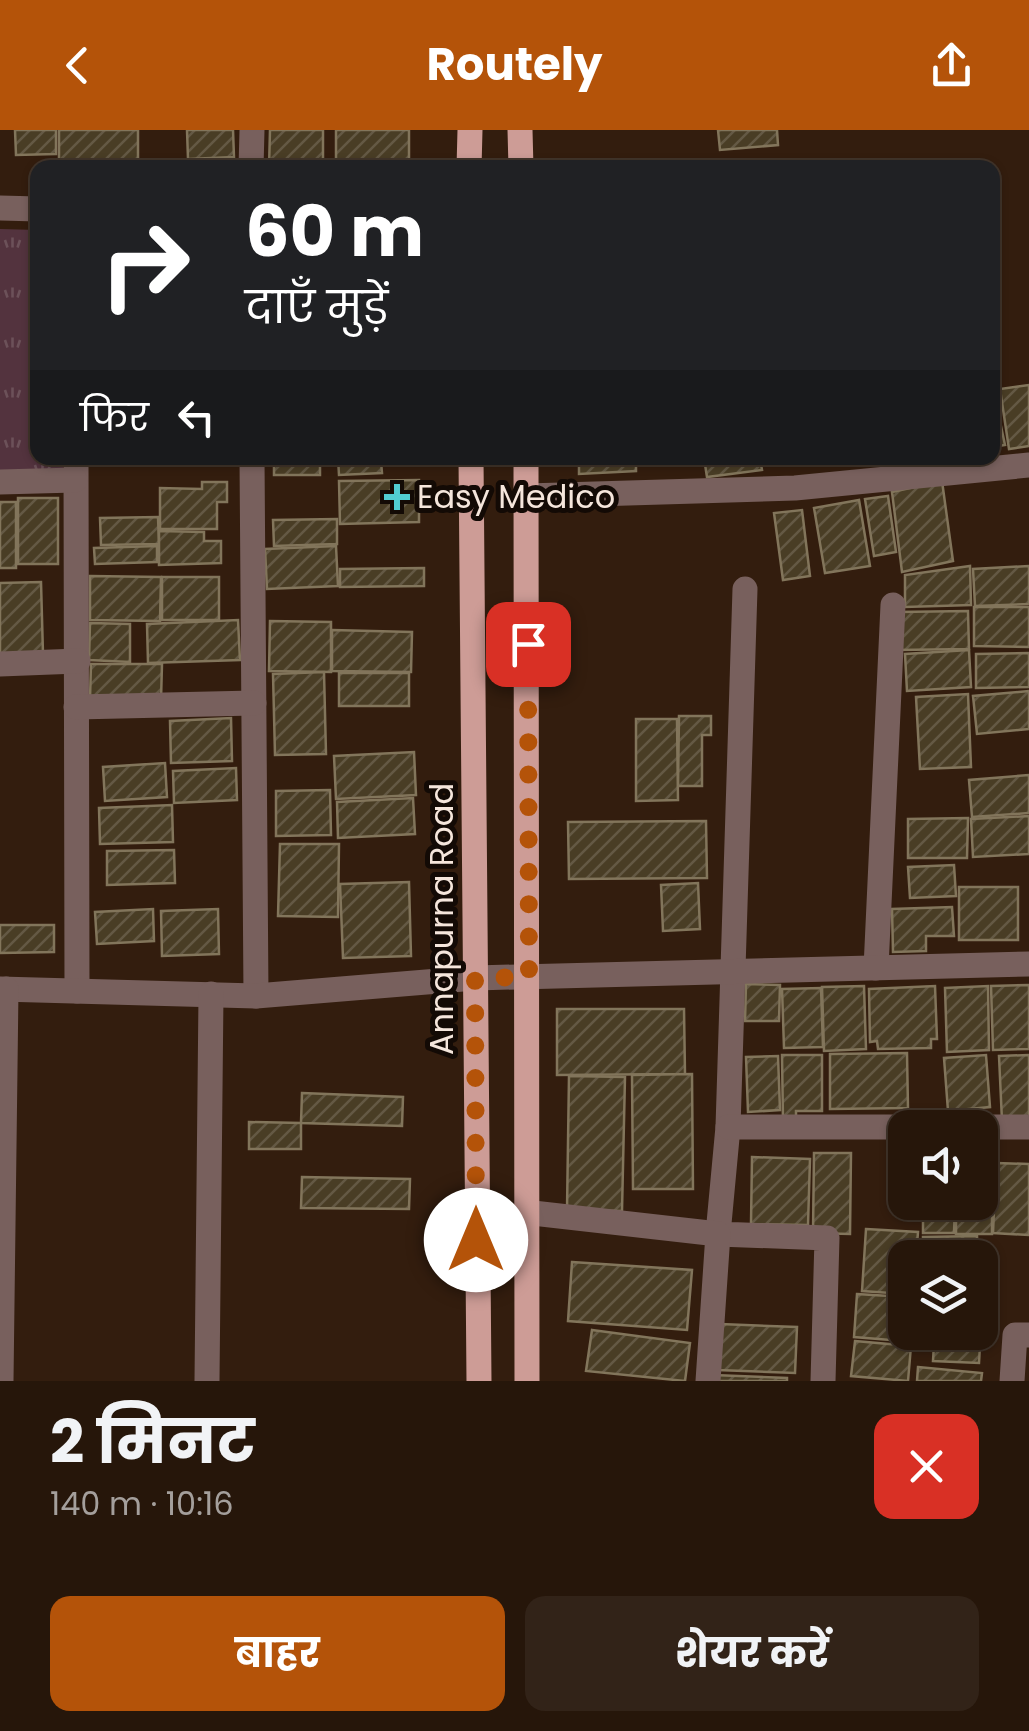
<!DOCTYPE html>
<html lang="hi">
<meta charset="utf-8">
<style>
body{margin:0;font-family:Poppins,"Noto Sans Devanagari",sans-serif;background:#322318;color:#f1f3f6;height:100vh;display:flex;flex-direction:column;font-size:38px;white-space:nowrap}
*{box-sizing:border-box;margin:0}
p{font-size:32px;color:#a49f9c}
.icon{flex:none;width:55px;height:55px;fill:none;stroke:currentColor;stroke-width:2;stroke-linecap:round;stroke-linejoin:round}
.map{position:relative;height:1251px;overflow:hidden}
.details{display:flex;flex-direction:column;background:#26160a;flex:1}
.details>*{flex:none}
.top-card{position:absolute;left:30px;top:30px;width:970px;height:305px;border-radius:20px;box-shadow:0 2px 8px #0004,0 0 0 2px #42352b;background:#202124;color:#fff;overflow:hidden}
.tools{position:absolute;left:888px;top:980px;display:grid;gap:20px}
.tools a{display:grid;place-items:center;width:110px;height:110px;border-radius:20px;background:#26160a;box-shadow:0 2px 8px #0004,0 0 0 2px #42352b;font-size:50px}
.pin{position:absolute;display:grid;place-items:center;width:85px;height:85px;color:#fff;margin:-42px;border-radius:20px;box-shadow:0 5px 15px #0006}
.me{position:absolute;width:110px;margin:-55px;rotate:0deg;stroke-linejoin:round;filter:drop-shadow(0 0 8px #0008)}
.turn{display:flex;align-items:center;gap:35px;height:210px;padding:0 50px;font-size:45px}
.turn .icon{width:130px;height:130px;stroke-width:2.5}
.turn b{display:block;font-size:70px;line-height:85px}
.then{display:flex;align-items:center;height:95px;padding:0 50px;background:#0003;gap:20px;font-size:38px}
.round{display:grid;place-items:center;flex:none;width:105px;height:105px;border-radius:20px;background:#322318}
.overview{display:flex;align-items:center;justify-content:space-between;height:170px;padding:0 50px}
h1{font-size:60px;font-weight:700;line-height:75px}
.primary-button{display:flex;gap:20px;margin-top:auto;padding:20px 50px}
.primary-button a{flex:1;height:115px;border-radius:20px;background:#b45309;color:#fff;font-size:40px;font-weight:700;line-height:115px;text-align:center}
.primary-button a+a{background:#322318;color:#f1f3f6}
header{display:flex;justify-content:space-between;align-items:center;height:130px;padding:0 50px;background:#b45309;color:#fff;font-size:45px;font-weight:700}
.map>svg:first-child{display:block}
.grass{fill:url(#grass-tufts)}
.building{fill:url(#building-hatch);stroke:#82755b;stroke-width:2.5}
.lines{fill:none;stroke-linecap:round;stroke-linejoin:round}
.minor{stroke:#78605d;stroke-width:25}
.major{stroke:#cd9c96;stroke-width:25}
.route{stroke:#b45309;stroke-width:18;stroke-dasharray:0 32.4}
.poi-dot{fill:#51ccd1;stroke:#130a05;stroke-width:4}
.labels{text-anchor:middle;stroke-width:10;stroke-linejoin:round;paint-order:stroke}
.poi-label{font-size:32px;fill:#f5e6dc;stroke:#130a05;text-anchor:start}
.street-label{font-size:32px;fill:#f5e6dc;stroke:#130a05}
</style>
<header><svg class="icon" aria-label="back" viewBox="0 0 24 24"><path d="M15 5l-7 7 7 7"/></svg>Routely<svg class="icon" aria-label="share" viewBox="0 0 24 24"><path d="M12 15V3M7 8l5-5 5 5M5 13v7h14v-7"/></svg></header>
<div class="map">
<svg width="1029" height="1251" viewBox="0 0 1029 1251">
<defs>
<pattern id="grass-tufts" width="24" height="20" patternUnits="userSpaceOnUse" patternTransform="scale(2.5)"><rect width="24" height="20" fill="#53333e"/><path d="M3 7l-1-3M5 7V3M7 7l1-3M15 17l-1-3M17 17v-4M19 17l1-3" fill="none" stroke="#6c5159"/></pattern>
<pattern id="building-hatch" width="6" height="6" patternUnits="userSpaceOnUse" patternTransform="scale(2.5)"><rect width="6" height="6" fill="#493d25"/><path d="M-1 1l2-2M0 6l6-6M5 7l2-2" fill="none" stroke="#645944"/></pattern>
</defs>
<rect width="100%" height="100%" fill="#331d0e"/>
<polygon class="grass" points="0,99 37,100 38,328 63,328 63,339 0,341"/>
<g class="building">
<polygon points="15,0 56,0 56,24 16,25"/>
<polygon points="59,0 138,0 138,29 59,30"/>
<polygon points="187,0 233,0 234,27 188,29"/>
<polygon points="270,0 323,0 323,38 269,38"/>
<rect x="336" y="0" width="73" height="38"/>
<polygon points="718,0 777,0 778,15 720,20"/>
<polygon points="992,254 1005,315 992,317"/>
<polygon points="1029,255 1029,316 1009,319 1000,259"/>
<rect x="274" y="328" width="46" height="17"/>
<polygon points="338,328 372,328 381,331 382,343 339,345"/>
<polygon points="579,328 636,328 636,341 579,344"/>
<polygon points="704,328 760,328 762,340 707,347"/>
<polygon points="419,350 419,392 340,394 339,351"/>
<polygon points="942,351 953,431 902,442 892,362"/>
<polygon points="202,352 227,352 227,372 217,372 217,399 160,399 160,358 202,359"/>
<polygon points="888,366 896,422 874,426 865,369"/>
<rect x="18" y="368" width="40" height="66"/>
<polygon points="859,370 870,436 825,443 814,378"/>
<rect x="0" y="372" width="16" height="66"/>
<polygon points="802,380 810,446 783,450 774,383"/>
<polygon points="158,387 159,414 101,415 100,388"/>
<polygon points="337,389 337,414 274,416 273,390"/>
<polygon points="159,401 204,402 204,411 221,411 221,433 159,435"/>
<polygon points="157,416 157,432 95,434 94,418"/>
<polygon points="336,416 338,456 267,459 265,419"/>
<polygon points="970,436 971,475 905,477 905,445"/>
<polygon points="1029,436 1029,474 975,476 973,439"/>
<polygon points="424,438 424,456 340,457 340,439"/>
<polygon points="90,446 161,447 160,491 90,490"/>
<rect x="162" y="447" width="57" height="43"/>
<polygon points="41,452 43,524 0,525 0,453"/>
<polygon points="974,477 1029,477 1029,517 974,516"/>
<polygon points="968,481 969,519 897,520 897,482"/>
<polygon points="238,490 240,530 148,533 147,494"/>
<polygon points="270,491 331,492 331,542 269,541"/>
<polygon points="90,493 130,494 130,532 89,530"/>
<polygon points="332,500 412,502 411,542 332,541"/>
<polygon points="969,520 971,557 907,561 905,524"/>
<polygon points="1029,523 1029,557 976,558 976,524"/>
<polygon points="91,534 162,534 161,570 90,569"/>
<polygon points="324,542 326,624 275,625 273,544"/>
<rect x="339" y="543" width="70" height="33"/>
<polygon points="1029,561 1029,599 977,604 973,566"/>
<polygon points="968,564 971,637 920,639 916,567"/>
<polygon points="679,586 711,586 711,605 702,605 702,656 678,656"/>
<polygon points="231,588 232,631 171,633 170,591"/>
<polygon points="636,589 677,589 678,670 636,671"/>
<polygon points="414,622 416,665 336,669 334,626"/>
<polygon points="165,633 167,667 105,671 103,637"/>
<polygon points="236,638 237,670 174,673 173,641"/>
<polygon points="1029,645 1029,683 972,687 969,650"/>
<polygon points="330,660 331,705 276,706 276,661"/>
<polygon points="413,668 415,704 338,708 337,672"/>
<polygon points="172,675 173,712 100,714 99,678"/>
<polygon points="1029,686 1029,724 973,727 971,689"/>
<polygon points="968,688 967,728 908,728 908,689"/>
<polygon points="706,691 707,748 569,749 568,692"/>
<polygon points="280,714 339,714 338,787 278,786"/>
<polygon points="174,720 175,753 107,755 107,721"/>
<polygon points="954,735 956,766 910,768 908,737"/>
<polygon points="409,752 411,826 343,828 340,754"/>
<polygon points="698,753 700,799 663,801 661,755"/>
<rect x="959" y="757" width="59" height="53"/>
<polygon points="952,777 954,806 926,806 926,821 893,822 892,779"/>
<polygon points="153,779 154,811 97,814 95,782"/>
<polygon points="218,779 219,824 162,826 161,781"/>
<polygon points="0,795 54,795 54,822 0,823"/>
<polygon points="746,854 780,855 779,891 745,891"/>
<polygon points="1029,855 1029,919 993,920 991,856"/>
<polygon points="864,856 866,919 824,921 822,857"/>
<polygon points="935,856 937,909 931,909 931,918 878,919 877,911 870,912 869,859"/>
<polygon points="988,856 989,920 947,922 945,858"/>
<polygon points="821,858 823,917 784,918 782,859"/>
<polygon points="557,879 684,879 685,944 557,945"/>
<polygon points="907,923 908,978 830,979 830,924"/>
<polygon points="782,925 822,925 822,981 796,981 796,992 783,992"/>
<polygon points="986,925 990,977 948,981 944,928"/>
<polygon points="1029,925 1029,989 1002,991 999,926"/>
<polygon points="778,926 780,980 748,982 746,927"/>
<polygon points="692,944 693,1059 633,1059 632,945"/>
<polygon points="569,946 625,947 622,1081 567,1080"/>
<polygon points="302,963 403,967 402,996 301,993"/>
<polygon points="249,992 301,993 301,1019 249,1019"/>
<polygon points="814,1023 851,1023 850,1104 813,1103"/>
<polygon points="752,1027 810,1029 808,1095 751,1094"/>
<polygon points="996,1033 1029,1034 1029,1105 993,1103"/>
<polygon points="980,1035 992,1035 992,1104 956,1104 956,1072 980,1072"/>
<polygon points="302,1047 410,1049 409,1079 301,1078"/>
<polygon points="923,1072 955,1072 954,1103 923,1103"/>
<polygon points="866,1099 918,1102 916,1128 905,1128 905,1164 862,1161"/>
<polygon points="977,1106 978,1128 923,1128 923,1107"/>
<polygon points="572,1132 692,1140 687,1200 568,1191"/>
<polygon points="857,1164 905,1167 905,1202 915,1202 915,1212 854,1207"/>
<polygon points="981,1167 982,1211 918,1212 918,1202 980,1202"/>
<polygon points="720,1194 797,1197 795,1243 718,1240"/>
<polygon points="592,1200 690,1213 685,1251 586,1241"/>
<polygon points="855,1211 911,1216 908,1251 851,1246"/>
<polygon points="934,1213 980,1215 979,1233 933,1231"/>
<polygon points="918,1237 982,1243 981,1251 917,1251"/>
<polygon points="713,1245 787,1248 787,1251 713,1251"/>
</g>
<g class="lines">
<g class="minor">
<polyline points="251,38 252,0"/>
<polyline points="0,78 38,79"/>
<polyline points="76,328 77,861"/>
<polyline points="252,328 256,866"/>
<polyline points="0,352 75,350"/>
<polyline points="527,366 795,358 1029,335"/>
<polyline points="745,459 728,997 718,1104 827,1108 823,1251"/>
<polyline points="0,534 78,531"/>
<polyline points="76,577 254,573"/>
<polyline points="876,838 893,475"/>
<polyline points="0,859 256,866 475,848 1029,834"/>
<polyline points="728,997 1029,997"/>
<polyline points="524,1082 718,1104 708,1251"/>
<polyline points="1,1251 6,859"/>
<polyline points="207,1251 211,864"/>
<polyline points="1012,1251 1015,1205 1029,1205"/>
</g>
<g class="major">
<polyline points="520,0 521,38"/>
<polyline points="469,38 470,0"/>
<polyline points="471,328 479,1251"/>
<polyline points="526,328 527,1251"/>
</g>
</g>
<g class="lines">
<polyline class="route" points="476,1110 475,848 529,847 528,514"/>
</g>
<path class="poi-dot" d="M392 352h10v10h10v10h-10v10h-10v-10h-10v-10h10z"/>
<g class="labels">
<g class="poi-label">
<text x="417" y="378">Easy Medico</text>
</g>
<g class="street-label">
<text transform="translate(442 789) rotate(-90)" y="11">Annapurna Road</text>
</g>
</g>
</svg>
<div class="tools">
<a><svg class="icon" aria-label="sound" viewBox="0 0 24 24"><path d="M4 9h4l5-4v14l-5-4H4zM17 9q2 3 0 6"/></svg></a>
<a><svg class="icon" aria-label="layers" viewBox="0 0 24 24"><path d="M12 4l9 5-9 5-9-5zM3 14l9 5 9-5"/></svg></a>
</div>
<div class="pin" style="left:528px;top:514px;background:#d93025"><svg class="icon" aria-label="arrive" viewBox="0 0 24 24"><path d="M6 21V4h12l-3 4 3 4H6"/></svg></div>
<svg class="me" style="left:476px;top:1110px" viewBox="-20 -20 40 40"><circle r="19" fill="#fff"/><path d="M0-13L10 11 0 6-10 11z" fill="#b45309"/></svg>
<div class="top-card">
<div class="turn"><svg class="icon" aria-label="right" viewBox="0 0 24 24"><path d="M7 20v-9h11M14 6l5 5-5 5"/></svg><div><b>60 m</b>दाएँ मुड़ें</div></div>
<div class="then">फिर<svg class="icon" aria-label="left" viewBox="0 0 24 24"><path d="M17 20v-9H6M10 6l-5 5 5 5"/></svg></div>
</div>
</div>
<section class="details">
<div class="overview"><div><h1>2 मिनट</h1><p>140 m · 10:16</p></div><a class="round" style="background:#d93025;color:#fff"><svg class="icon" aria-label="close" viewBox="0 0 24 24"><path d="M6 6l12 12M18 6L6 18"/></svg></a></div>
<div class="primary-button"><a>बाहर</a><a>शेयर करें</a></div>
</section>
